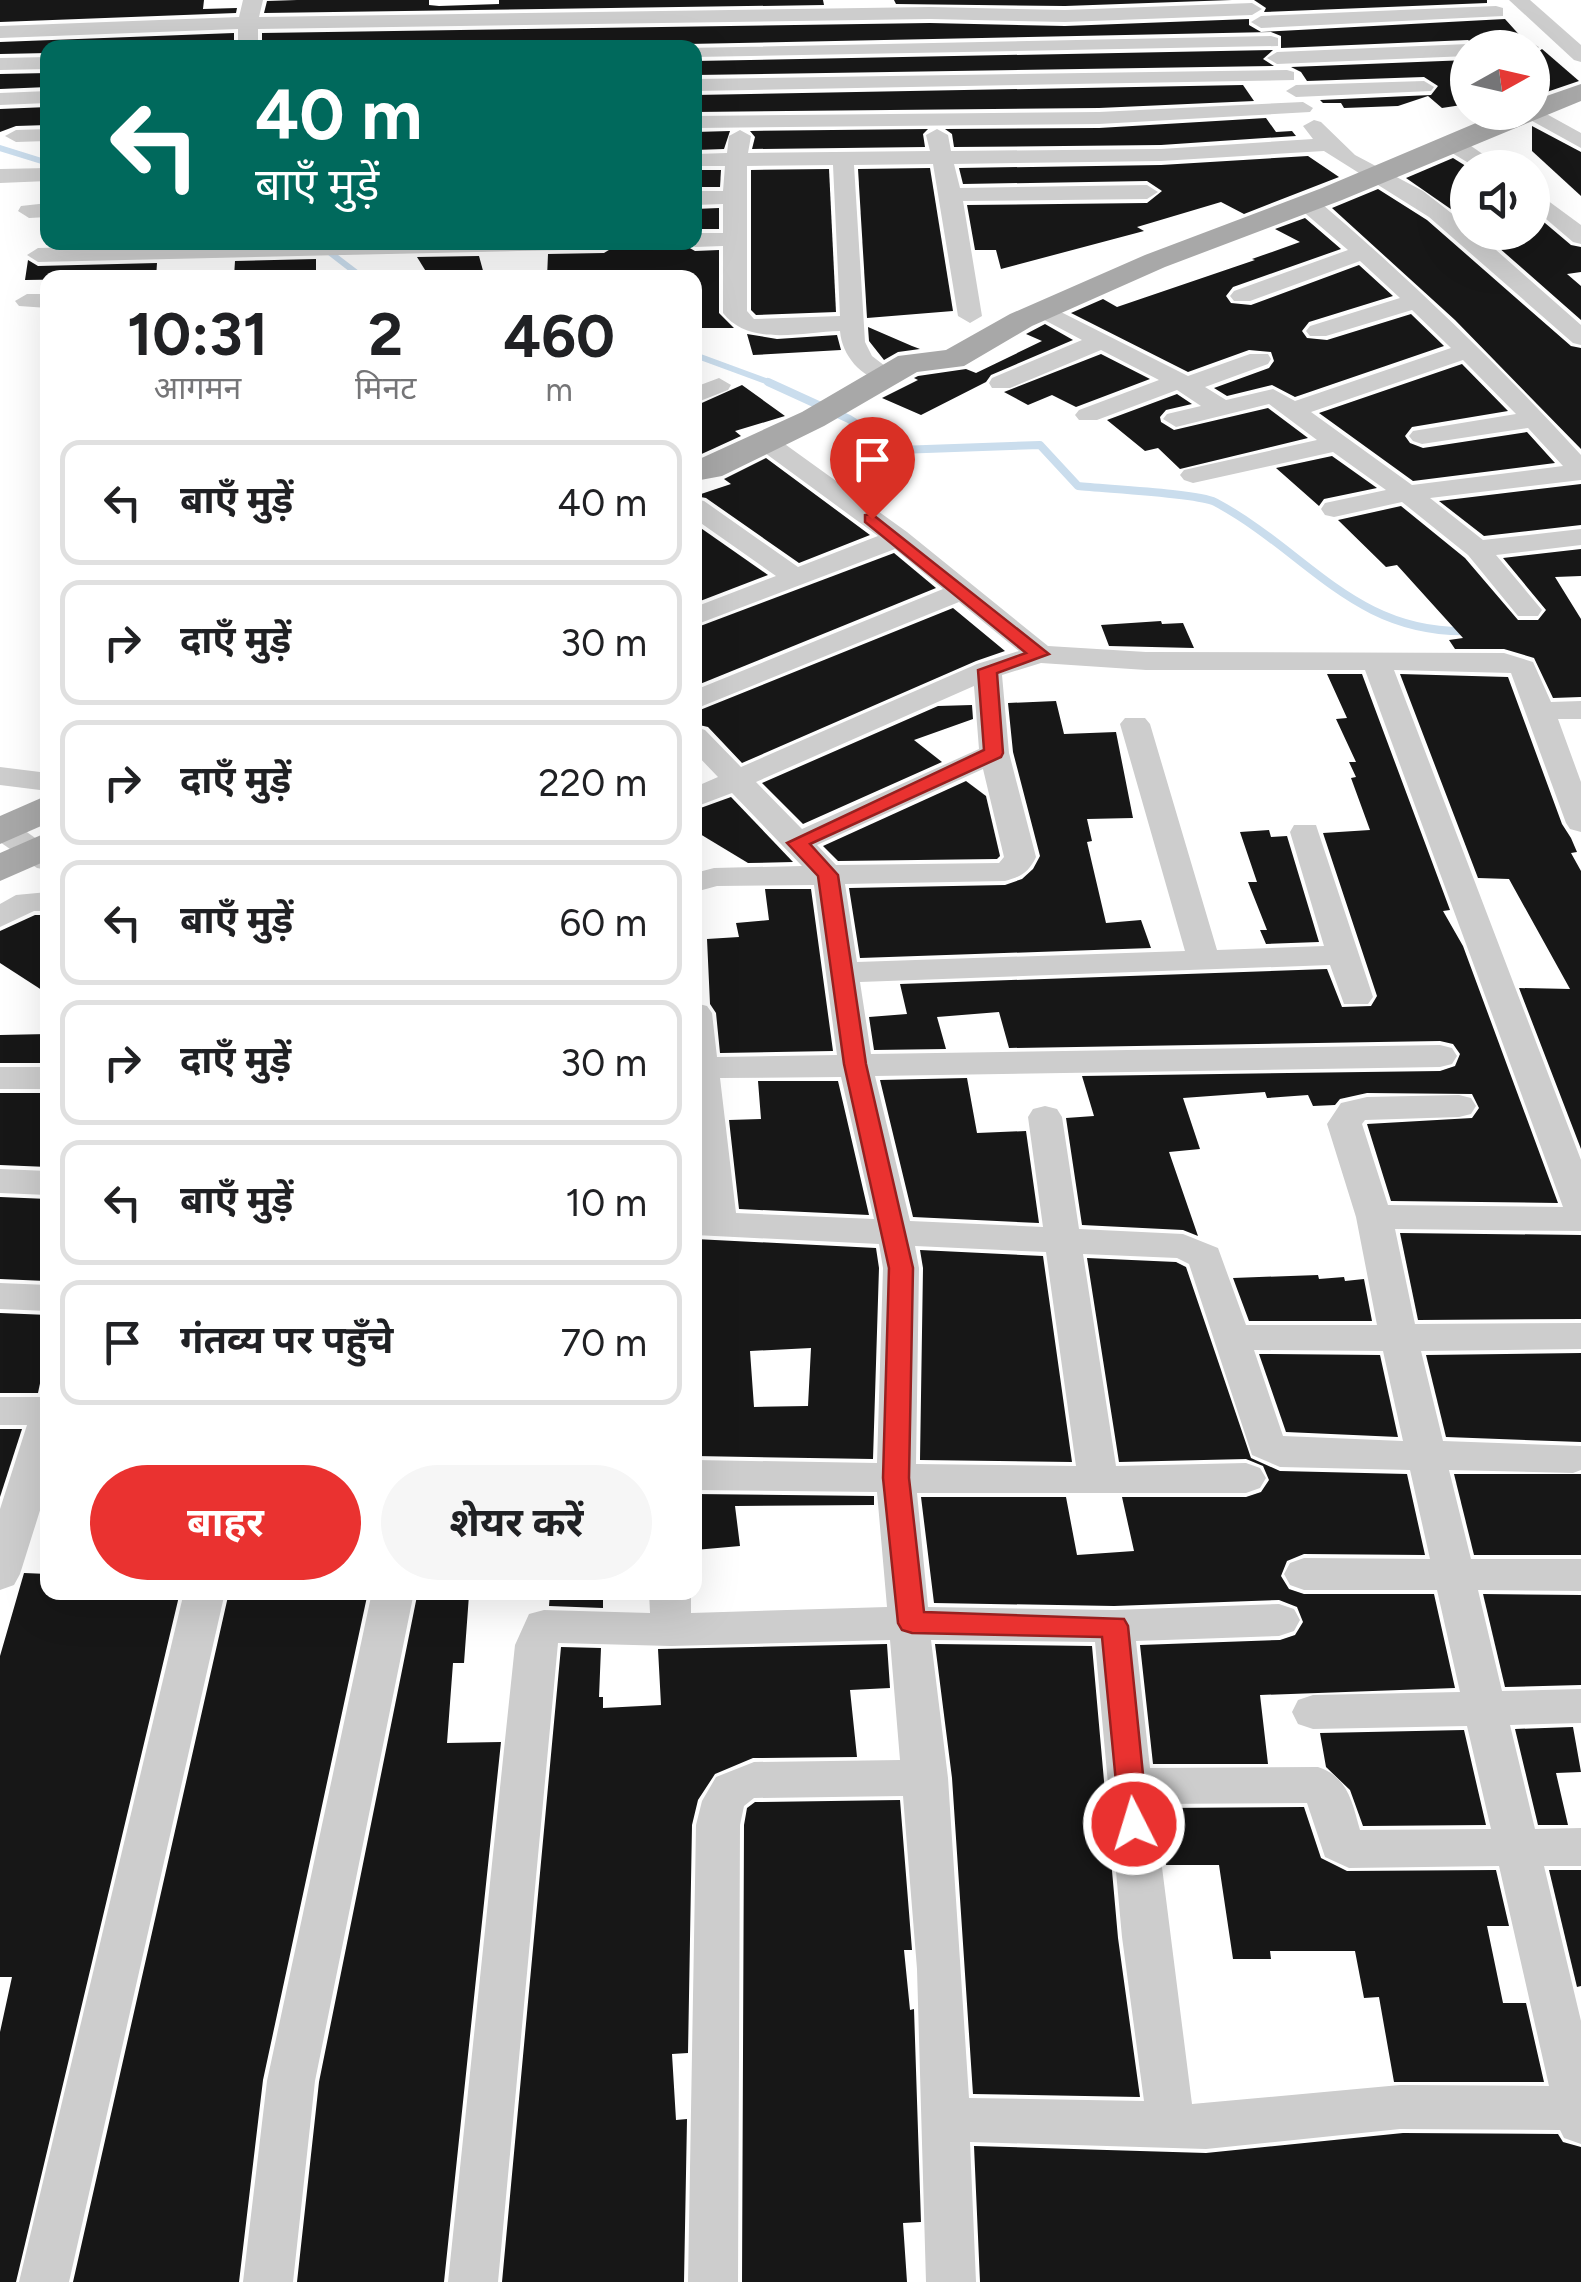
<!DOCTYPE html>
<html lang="hi">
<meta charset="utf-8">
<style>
body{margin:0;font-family:Figtree,"Noto Sans Devanagari",sans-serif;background:#f6f6f6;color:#202124;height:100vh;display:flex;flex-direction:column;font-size:38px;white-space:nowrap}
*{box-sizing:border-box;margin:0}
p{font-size:32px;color:#757577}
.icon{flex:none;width:55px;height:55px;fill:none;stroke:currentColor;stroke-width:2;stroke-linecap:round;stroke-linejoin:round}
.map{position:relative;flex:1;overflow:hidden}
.sheet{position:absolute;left:40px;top:270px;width:662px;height:1330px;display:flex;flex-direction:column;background:#fff;border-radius:20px;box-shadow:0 10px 40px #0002}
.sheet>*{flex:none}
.banner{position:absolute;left:40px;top:40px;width:662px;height:210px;border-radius:20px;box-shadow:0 10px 40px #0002;background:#00695c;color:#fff;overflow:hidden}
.needle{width:65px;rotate:82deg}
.buttons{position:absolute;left:1450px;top:30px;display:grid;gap:20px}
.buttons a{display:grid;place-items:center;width:100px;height:100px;border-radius:50%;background:#fff;box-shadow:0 10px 40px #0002;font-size:50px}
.pin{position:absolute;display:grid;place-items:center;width:85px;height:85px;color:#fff;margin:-102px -42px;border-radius:50% 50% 50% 0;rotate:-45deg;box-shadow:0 0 10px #0007}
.pin .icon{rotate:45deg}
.me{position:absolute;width:110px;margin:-55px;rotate:355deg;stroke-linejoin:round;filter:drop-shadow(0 0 8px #0008)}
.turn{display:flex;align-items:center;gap:35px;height:210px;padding:0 50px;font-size:45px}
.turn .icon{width:130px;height:130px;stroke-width:2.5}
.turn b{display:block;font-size:70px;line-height:85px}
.eta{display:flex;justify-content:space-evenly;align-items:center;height:170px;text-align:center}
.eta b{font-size:60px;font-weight:700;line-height:70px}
.primary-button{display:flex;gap:20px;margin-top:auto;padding:20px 50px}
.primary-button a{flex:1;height:115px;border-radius:60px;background:#ea3230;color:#fff;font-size:40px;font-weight:700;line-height:115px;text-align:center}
.primary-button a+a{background:#f6f6f6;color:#202124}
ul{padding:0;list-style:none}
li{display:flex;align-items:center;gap:30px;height:125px;margin:0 20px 15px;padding:0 30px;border:5px solid #e0e0e0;border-radius:20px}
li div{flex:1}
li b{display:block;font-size:38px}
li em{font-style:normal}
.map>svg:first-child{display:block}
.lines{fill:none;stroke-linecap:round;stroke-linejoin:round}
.stream-far1{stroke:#cadded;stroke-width:6}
.stream{stroke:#cadded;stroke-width:8}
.building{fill:#171717;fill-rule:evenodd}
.minor{fill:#cdcdcd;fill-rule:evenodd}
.major{fill:#a8a8a8;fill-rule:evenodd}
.route{fill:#ea3230;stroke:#98201f;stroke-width:2.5}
</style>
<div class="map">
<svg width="1581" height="2282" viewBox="0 0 1581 2282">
<rect width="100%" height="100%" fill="#fff"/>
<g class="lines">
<g class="stream-far1">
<polyline points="0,148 48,163"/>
<polyline points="324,248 363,278"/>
<polyline points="695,355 774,384"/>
</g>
<path class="stream" d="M768 382 849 419 898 450 1040 445 1078 486C1104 489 1197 493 1215 502 1307 551 1354 635 1470 631"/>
</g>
<g class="building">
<polygon points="0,0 204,0 203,9 237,8 236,13 0,22"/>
<polygon points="297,0 429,0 429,5 439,6 499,4 499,0 823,0 824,5 264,13 267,1"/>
<polygon points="894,0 1232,0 1065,6 896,4"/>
<polygon points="1254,0 1487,0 1487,3 1264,12 1266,8"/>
<polygon points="1249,19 1249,25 1261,32 1505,19 1523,39 1491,48 1480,48 1468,40 1281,48 1281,36 1271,32 687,44 683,48 262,48 262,33 930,23 1065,26"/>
<polygon points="234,33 234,48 48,48 48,53 0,54 0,42"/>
<polygon points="1542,49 1579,81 1532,97 1532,56"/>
<polygon points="1273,50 1263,59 1274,66 695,75 695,61"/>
<polygon points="1468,60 1468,104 1442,108 1428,96 1398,106 1344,108 1341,103 1323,103 1320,100 1431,95 1438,86 1424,77 1307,81 1301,72 1291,67"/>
<polygon points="48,73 48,87 0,89 0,74"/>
<polygon points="1243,85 1254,101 1099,108 695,112 695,95"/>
<polygon points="48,107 48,125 16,126 0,132 0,109"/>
<polygon points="1266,118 1276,132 1292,131 1296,136 1161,145 954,147 952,134 945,129 1099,128"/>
<polygon points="1532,126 1581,152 1581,196 1532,151"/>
<polygon points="928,129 923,134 925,147 752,149 755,137 750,131"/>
<polygon points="730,131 724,149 695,150 695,132"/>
<polygon points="1308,156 1339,177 1244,214 1221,202 1137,227 1144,231 1001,269 996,250 975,250 967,205 1147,203 1162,191 1147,181 963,184 959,168 1161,165"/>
<polygon points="1453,158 1469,168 1468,221 1406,178"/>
<polygon points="930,168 953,311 867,318 858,169"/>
<polygon points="829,169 836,312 756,315 751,310 751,170"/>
<polygon points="695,170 721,170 720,187 695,187"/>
<polygon points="1378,189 1427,220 1571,346 1581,348 1581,449 1455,320 1332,208"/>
<polygon points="719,208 719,229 695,229 695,209"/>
<polygon points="1532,212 1571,245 1581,247 1581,272 1567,274 1581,286 1581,320 1481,232 1532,232"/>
<polygon points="1305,218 1341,249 1233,287 1226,296 1231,303 1251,305 1359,265 1393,296 1309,322 1302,331 1307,338 1327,340 1411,314 1444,346 1295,397 1272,385 1227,396 1214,388 1269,368 1274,361 1271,352 1249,350 1188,372 1071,313 1103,299 1117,307 1255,260 1252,259 1300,242 1275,229"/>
<polygon points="681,243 695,251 719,250 719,313 734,328 695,328 695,278 547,278 548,254 604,253 617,245"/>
<polygon points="479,256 485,278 430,278 417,257"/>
<polygon points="316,259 316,278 234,278 235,261"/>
<polygon points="28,260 38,266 157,263 156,278 25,280"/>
<polygon points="1045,324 1073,340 991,375 986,382 921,415 882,398 918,380 914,378 918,376 966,369 976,373 1042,341 1026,334"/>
<polygon points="868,327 912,346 920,349 898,352 884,360 869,341"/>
<polygon points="747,334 777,339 837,335 841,350 753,355"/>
<polygon points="1101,354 1150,379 1076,407 1052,395 1028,405 1004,392"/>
<polygon points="1462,364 1508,411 1412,427 1405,436 1410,443 1423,448 1527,432 1555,463 1413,481 1319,413"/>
<polygon points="742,385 785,416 735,431 741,436 695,457 695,406"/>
<polygon points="1177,394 1192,404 1166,410 1160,417 1161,422 1174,430 1268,408 1308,438 1180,469 1158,448 1145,451 1107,420"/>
<polygon points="1332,456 1377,488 1324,499 1319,506 1276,468"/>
<polygon points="766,458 870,535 799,563 706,498 695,496 731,484 724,479"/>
<polygon points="1581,484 1581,525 1484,536 1439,501"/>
<polygon points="1401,506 1465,558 1518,620 1538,620 1546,610 1503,558 1581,549 1581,576 1555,577 1581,619 1581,697 1553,698 1534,658 1504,649 1455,649 1449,640 1463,638 1397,565 1386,567 1338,520"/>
<polygon points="695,524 768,575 695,603"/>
<polygon points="894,553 936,588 695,686 695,628"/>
<polygon points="953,608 1005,651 976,661 742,763 708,727 695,724 695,712"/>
<polygon points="1161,621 1162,624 1183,623 1194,648 1109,646 1101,625"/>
<polygon points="1327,674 1362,674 1450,910 1443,911 1463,946 1558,1203 1391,1201 1367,1124 1472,1118 1479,1108 1472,1094 1367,1093 1340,1099 1335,1105 1313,1106 1308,1095 1267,1098 1265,1092 1183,1098 1200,1149 1169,1152 1198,1236 1183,1230 1082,1225 1066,1118 1094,1116 1082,1076 1440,1071 1455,1066 1460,1054 1453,1044 1440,1041 1009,1048 999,1012 937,1017 946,1049 874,1050 869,1017 907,1014 900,984 1327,969 1342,1007 1371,1006 1377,996 1323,833 1370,830 1351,778 1356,777 1349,762 1356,762 1336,719 1347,718"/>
<polygon points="1400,674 1508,677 1562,824 1571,838 1577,852 1571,853 1581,871 1581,1149 1519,988 1570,989 1509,879 1478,878"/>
<polygon points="1056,701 1064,734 1116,732 1133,818 1087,819 1092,841 1087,842 1106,923 1141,920 1151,948 860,958 849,888 1005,885 1022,879 1033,869 1040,856 1013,752 1008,703"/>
<polygon points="972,705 973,719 914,740 942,762 803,824 762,783 938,706"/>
<polygon points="966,781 986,796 1000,856 997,859 838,861 823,846"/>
<polygon points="731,797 793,862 748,863 695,831 695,810"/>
<polygon points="1269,830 1271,837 1287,836 1319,942 1266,944 1260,930 1267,930 1248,882 1257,882 1240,832"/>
<polygon points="765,889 811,889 833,1051 720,1053 716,1013 710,1004 707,939 739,937 736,923 769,920"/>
<polygon points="35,915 48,915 48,994 0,963 0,931"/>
<polygon points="48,1034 48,1063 0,1063 0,1035"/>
<polygon points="967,1078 977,1133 1026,1131 1039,1223 913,1217 880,1080"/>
<polygon points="758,1081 838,1081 869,1215 739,1209 729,1120 761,1119"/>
<polygon points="0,1093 48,1093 48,1167 0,1165"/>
<polygon points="0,1197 48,1199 46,1281 0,1279"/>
<polygon points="1400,1233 1581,1235 1581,1319 1418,1320"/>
<path d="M695 1239 876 1248 879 1268 873 1459 695 1456ZM811 1348 808 1406 754 1407 750 1351Z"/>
<polygon points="920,1250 1043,1256 1072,1462 920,1460 923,1268"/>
<polygon points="1087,1258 1176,1262 1186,1267 1251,1458 1280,1471 1407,1474 1425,1555 1304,1554 1287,1561 1281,1576 1289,1589 1304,1594 1434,1594 1455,1688 1260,1695 1268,1764 1153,1764 1140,1645 1280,1640 1295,1635 1303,1622 1297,1607 1279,1600 1114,1606 934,1603 921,1497 1066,1497 1077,1555 1134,1551 1122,1497 1246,1497 1261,1492 1269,1480 1263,1466 1246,1459 1119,1462"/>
<polygon points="1318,1275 1319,1279 1344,1277 1345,1281 1364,1279 1372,1321 1249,1321 1233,1278"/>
<polygon points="0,1313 48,1315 48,1345 38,1393 0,1393"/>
<polygon points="1581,1353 1581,1442 1446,1437 1426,1355"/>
<polygon points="1259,1354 1380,1355 1398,1437 1286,1432"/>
<polygon points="0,1429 22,1429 0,1497"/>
<polygon points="1454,1474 1581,1474 1581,1555 1474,1555"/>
<polygon points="695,1494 874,1496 874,1505 735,1506 740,1546 695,1550"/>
<polygon points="24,1573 48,1574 48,1592 180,1592 16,2282 0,2282 0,2032 12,1977 0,1977 0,1656"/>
<polygon points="229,1592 368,1592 263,2080 239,2282 73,2282"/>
<polygon points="550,1592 603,1592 603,1608 549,1606"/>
<polygon points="1483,1594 1581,1595 1581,1685 1505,1687"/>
<polygon points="469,1595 464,1663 453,1663 447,1743 501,1742 444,2282 297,2282 319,2082 417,1596"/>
<polygon points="887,1644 890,1688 850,1690 857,1757 753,1758 715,1774 698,1800 692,1825 688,2053 672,2054 676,2120 687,2119 684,2282 502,2282 561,1647 601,1648 599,1697 603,1697 603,1708 661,1705 658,1649"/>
<polygon points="935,1644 1092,1646 1118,1938 1140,2097 973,2094 952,1778"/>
<polygon points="1573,1727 1581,1772 1556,1773 1568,1825 1538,1825 1515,1729"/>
<polygon points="1464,1730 1486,1825 1363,1826 1350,1790 1326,1767 1320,1733"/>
<polygon points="900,1800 912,1950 904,1950 910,2010 914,2009 921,2222 903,2223 907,2282 742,2282 744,1825 747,1808 755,1802"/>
<polygon points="1304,1807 1321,1858 1347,1871 1496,1870 1509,1926 1487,1926 1503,2003 1526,2003 1544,2082 1394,2082 1379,1997 1364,1998 1355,1951 1270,1951 1271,1959 1233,1959 1219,1865 1166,1865 1158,1808"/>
<polygon points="1549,1870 1581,1870 1581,1986 1577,1987"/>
<polygon points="1403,2133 1558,2134 1563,2142 1581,2147 1581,2282 980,2282 974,2146 1206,2153"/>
</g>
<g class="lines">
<g class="minor">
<polygon points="243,0 263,0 259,17 930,7 1065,10 1252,3 1262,9 1252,15 1065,22 930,19 258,29 258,48 238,48 238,29 0,38 0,26 239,17"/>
<polygon points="1509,0 1530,0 1581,45 1581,62 1574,60"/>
<polygon points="1496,6 1503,8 1503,16 1261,28 1251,22 1261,16"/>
<polygon points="1271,36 1278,38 1278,46 695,57 695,48 687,48"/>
<polygon points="1529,41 1539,47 1536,51 1532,52 1532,48 1504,48"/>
<polygon points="1468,44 1476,48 1468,48 1468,56 1277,64 1267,58 1277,52"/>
<polygon points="48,57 48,69 0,70 0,58"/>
<polygon points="1287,70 1294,72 1294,80 695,91 695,79"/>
<polygon points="1424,81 1434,87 1431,91 1296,97 1286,91 1296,85"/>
<polygon points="48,91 48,103 0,105 0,93"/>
<polygon points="1303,102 1313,108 1310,112 1099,124 695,128 695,116 1099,112"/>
<polygon points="1532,106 1581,133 1581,148 1523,116 1520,112 1532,112"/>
<path d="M1314 120 1321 122 1355 155 1423 191 1468 226V232H1475L1487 242 1581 325V345L1573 343 1429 217 1324 151 1161 161 954 164 960 188 1147 185 1158 192 1147 199 963 201 982 316 970 323 958 316 933 164 854 165 865 342 872 356 898 376 886 383C861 377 842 356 840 331 802 332 749 347 723 313V246L695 247 685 242H695V233H723V204L695 205V191H723L725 166H695V154L727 153 729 136 740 130 751 136 748 153 930 151 926 135 937 129 948 135 951 151 1161 149 1313 139 1303 126ZM833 165 840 316 754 319 747 311V166Z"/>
<polygon points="48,129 48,141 16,142 5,136 16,130"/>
<polygon points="1450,136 1458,137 1503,168 1477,168 1442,147 1439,142"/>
<polygon points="48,168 48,181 0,183 0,169"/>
<polygon points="1532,189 1581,225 1581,244 1573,242 1532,207"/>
<path d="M1307 196 1315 198C1409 278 1498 364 1581 455V480L1430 498 1483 540 1581 529V545L1496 555 1542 610 1538 616H1518L1468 555 1402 502 1334 517 1325 515 1321 509 1325 503 1386 490 1333 452 1193 483 1184 480 1180 475 1184 470 1317 440 1269 404 1176 427 1163 419 1167 414 1201 406 1177 390 1097 420H1079L1075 415 1079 410 1159 380 1101 350 1010 388H992L989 383 992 378 1082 340 1035 315 1031 310 1043 303 1188 376 1250 354H1268L1271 359 1268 364 1205 387 1226 400 1273 389 1295 401 1451 348 1412 310 1326 336H1310L1306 331 1310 326 1400 298 1360 261 1250 301H1234L1230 296 1234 291 1348 250 1299 208 1296 203 1299 198ZM1463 360 1516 414 1413 431 1409 436 1413 441 1422 444 1528 428 1563 466 1412 485 1311 412Z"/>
<polygon points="48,203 48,217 29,218 18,211 21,206"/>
<polygon points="285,242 615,242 604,249 38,262 27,255 38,248"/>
<polygon points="27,294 48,294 48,308 19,306 15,301"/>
<polygon points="719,378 731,385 728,390 695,403 695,387"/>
<path d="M766 434 775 437 907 532 1048 646 1146 652 1504 653 1533 662 1551 702 1581 701V719H1558L1581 782V832L1570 829 1566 823 1511 673 1394 670 1581 1160V1231L1395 1229 1415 1324 1581 1323V1349L1421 1351 1443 1441 1581 1446V1470L1573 1473 1449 1470 1471 1559H1581V1591L1478 1590 1502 1691 1581 1689V1723L1510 1725 1535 1829 1581 1828V1866H1544L1581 2021V2144L1564 2138 1560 2130 1400 2129 1206 2149 970 2142 976 2282H926L917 1969 903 1796 754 1798 744 1806 740 1825 738 2282H688L696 1825 702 1801 716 1777 754 1762 900 1760 890 1640 671 1646 558 1643 498 2282H448L515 1645 529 1614 544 1610 650 1613 649 1592H691V1613L887 1607 877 1492 695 1490V1460L877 1463 883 1268 879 1244 695 1235V1211H700L695 1169V1003L707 1006 712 1013 717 1057 837 1055 814 885 717 886 695 892V873L714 868 802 866 732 793 695 807V787L718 777 695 753V727L705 730 741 767 977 664 1019 651 959 602 695 709V690L943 589 895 549 695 625V607L776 576 695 519V499L704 501 798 567 878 536 757 447 753 442ZM1041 663 1146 670H1365L1563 1207 1388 1205 1362 1124 1365 1120 1459 1117 1471 1114 1476 1106 1471 1098 1459 1095 1367 1097 1341 1103 1327 1124 1356 1217 1377 1325H1246L1218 1248 1183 1234 1079 1229 1062 1117 1057 1109 1045 1106 1033 1109 1028 1117 1043 1227 910 1221 875 1076 1440 1067 1452 1064 1457 1056 1452 1048 1440 1045 871 1054 860 982 1330 965 1344 1004H1368L1373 997 1316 825H1294L1290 832 1324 946 1217 950 1150 724 1145 718H1125L1120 724 1185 951 857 962 845 884 1005 881C1021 877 1029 872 1036 857L1009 753 1002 675ZM974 686 979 749 802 829 756 782ZM983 769 1004 857 999 863 836 865 817 845ZM841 1077 874 1219 736 1213 720 1078ZM915 1246 1046 1252 1076 1466 916 1464 919 1268ZM1083 1254 1177 1258 1189 1264 1252 1455 1280 1467 1410 1470 1430 1559 1304 1558 1290 1563 1284 1574 1290 1585 1304 1590H1437L1460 1692 1313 1695 1298 1700 1292 1712 1298 1724 1313 1729 1467 1726 1491 1829 1360 1830C1352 1802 1348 1777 1318 1767L1150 1768 1136 1641 1279 1636 1294 1631 1300 1620 1294 1609 1279 1604 1114 1610 928 1607 917 1493H1246L1260 1488 1266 1478 1260 1468 1246 1463 1116 1466ZM1254 1350 1383 1351 1403 1441 1283 1436ZM931 1640 1095 1642 1122 1937 1144 2101 969 2098 948 1778ZM1307 1803 1325 1857 1349 1868 1499 1866 1549 2086 1400 2085 1192 2104 1154 1804Z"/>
<polygon points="0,767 48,773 48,791 0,785"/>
<polygon points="0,822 14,823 48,847 48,870 37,868 0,842"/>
<polygon points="48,892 48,911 34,911 0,927 0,904 16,895"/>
<rect x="0" y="1067" width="48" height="22"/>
<polygon points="0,1169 48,1171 48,1195 0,1193"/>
<polygon points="0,1283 48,1285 48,1311 0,1309"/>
<polygon points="0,1397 48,1397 48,1485 20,1574 14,1585 0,1590 0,1509 27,1425 0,1425"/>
<polygon points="184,1592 225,1592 69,2282 19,2282"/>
<polygon points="372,1592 414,1592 315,2081 293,2282 243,2282 267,2081"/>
</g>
<g class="major">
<polygon points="1581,84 1581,101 1342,200 1165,267 1032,326 964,366 917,372 824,426 722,476 695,481 695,461 802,412 898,356 946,350 1010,314 1145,255 1322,188 1502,112 1532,112 1532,101"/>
<polygon points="48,795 48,823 0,844 0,816"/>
<polygon points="48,832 48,860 0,881 0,853"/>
</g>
</g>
<polygon class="route" points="872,514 1049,654 997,673 1003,753 1001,757 810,844 838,875 866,1064 913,1268 909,1478 924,1612 1124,1619 1128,1626 1148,1824 1144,1832 1134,1836 1124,1832 1120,1824 1102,1637 912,1633 902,1630 898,1623 883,1478 889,1268 844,1064 818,876 787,843 984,750 978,670 1026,653 865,522 865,515"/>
</svg>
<div class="buttons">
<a><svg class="needle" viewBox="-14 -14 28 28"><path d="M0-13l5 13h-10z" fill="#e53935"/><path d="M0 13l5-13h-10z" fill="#757577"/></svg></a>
<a><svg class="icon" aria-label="sound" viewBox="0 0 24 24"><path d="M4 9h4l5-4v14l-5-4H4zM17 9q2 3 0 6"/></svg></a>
</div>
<div class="pin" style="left:872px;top:519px;background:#d93025"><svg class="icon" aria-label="arrive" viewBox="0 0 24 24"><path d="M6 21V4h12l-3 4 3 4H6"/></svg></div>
<svg class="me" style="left:1134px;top:1824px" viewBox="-20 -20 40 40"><circle r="17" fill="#ea3230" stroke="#fff" stroke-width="3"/><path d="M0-11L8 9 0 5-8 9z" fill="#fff"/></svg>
<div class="banner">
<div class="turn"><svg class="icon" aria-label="left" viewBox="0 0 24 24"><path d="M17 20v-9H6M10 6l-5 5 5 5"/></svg><div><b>40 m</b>बाएँ मुड़ें</div></div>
</div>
<section class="sheet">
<div class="eta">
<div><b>10:31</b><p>आगमन</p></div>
<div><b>2</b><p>मिनट</p></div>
<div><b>460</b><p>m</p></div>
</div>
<ul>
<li><svg class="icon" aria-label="left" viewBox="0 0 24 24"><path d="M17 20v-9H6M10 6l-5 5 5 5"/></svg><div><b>बाएँ मुड़ें</b></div><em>40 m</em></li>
<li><svg class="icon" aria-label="right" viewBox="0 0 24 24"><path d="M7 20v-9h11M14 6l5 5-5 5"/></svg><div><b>दाएँ मुड़ें</b></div><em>30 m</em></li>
<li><svg class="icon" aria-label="right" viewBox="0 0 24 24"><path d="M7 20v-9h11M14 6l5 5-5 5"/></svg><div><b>दाएँ मुड़ें</b></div><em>220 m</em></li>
<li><svg class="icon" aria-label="left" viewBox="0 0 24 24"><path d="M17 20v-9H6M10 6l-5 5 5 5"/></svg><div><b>बाएँ मुड़ें</b></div><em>60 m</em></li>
<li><svg class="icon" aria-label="right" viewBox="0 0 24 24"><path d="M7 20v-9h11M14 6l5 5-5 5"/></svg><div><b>दाएँ मुड़ें</b></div><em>30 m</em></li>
<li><svg class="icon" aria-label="left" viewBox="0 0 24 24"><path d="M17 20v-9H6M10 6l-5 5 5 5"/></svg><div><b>बाएँ मुड़ें</b></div><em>10 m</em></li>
<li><svg class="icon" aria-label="arrive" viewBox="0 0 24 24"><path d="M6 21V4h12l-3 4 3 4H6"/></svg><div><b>गंतव्य पर पहुँचे</b></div><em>70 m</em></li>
</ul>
<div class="primary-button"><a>बाहर</a><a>शेयर करें</a></div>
</section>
</div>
